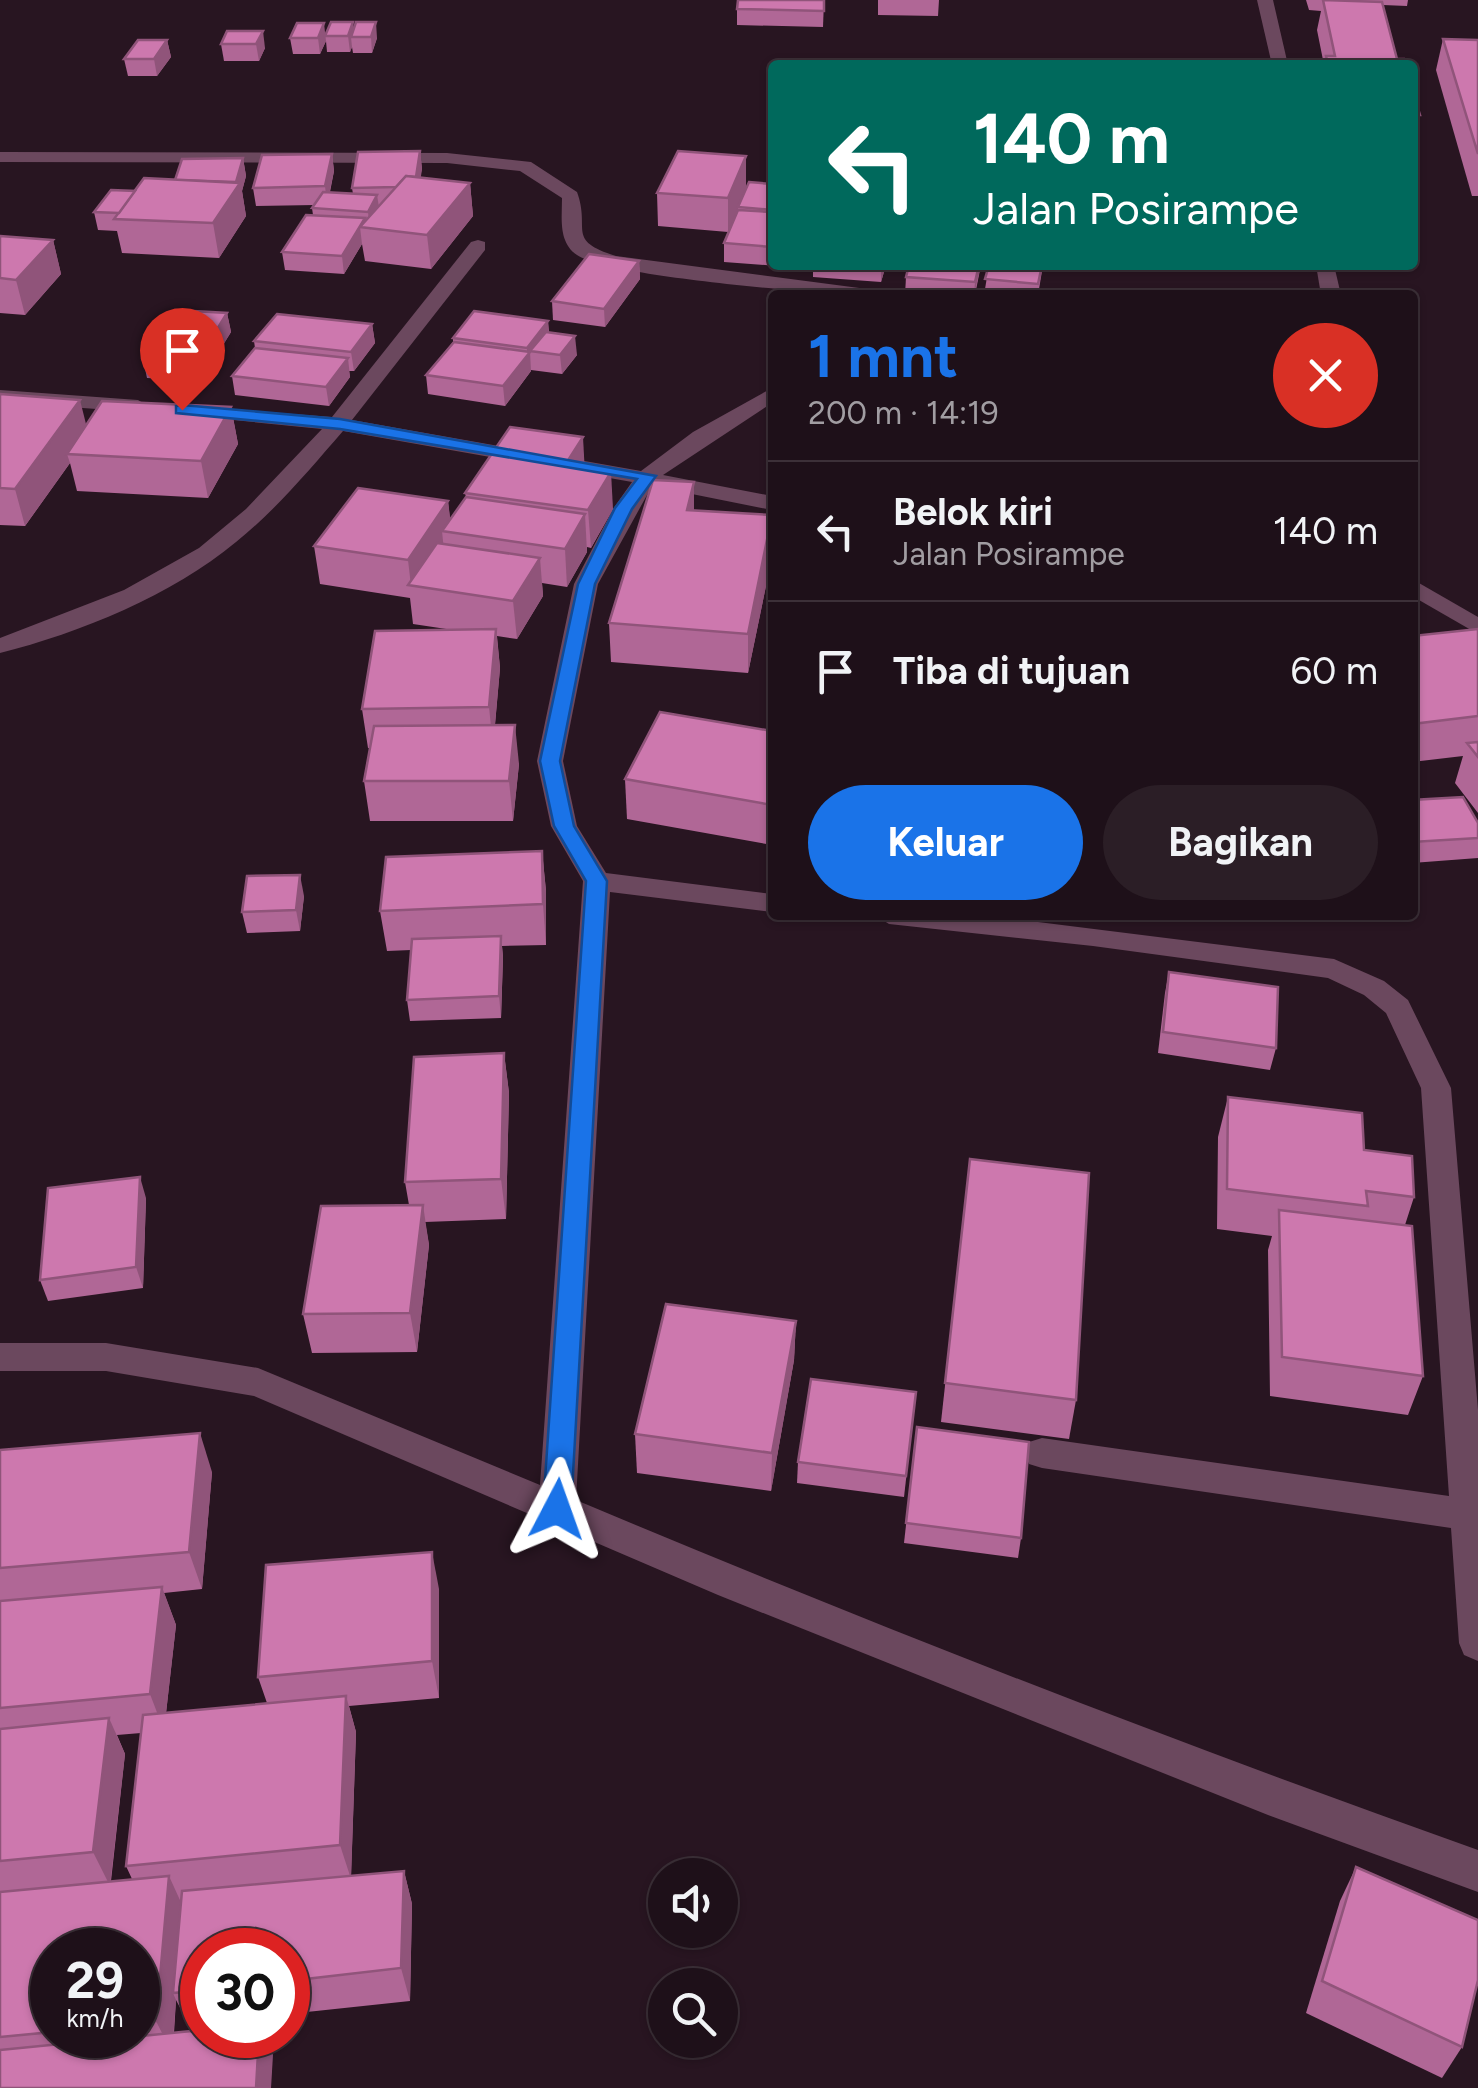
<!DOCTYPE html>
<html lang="id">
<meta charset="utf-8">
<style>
body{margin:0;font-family:Figtree,sans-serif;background:#2b1e26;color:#f1f3f6;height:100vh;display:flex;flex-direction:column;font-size:38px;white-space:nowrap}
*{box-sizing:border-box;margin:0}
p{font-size:32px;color:#a19da2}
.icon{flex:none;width:55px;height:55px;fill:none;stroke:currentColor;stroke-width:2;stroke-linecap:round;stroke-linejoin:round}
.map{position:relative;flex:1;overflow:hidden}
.panel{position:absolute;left:768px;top:290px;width:650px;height:630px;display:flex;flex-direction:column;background:#1e1019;border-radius:10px;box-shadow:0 2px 8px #0004,0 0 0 2px #3c3038}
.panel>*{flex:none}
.top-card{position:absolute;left:768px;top:60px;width:650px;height:210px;border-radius:10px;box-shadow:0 2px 8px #0004,0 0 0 2px #3c3038;background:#00695c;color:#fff;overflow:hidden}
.controls{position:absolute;left:648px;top:1858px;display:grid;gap:20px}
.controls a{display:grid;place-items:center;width:90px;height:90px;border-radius:50%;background:#1e1019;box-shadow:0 2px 8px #0004,0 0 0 2px #3c3038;font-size:50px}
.speed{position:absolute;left:30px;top:1928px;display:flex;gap:20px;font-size:50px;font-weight:700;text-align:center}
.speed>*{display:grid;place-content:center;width:130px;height:130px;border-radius:50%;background:#1e1019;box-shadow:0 2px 8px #0004,0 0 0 2px #3c3038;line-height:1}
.speed small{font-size:25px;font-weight:400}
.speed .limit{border:15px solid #d22;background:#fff;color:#111}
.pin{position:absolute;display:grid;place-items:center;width:85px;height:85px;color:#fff;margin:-102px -42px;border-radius:50% 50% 50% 0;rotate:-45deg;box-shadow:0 0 10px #0007}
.pin .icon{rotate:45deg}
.me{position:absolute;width:110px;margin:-55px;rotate:4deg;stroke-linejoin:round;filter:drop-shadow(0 0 8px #0008)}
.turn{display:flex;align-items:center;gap:35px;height:210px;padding:0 40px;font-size:45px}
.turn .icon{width:130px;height:130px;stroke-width:2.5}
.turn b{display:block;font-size:70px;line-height:85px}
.round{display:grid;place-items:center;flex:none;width:105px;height:105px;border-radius:52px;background:#2b1e26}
.head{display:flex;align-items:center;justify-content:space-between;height:170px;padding:0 40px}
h1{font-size:60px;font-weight:700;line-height:75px;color:#1a73e8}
.cta{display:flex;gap:20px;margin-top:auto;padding:20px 40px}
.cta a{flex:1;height:115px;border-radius:60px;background:#1a73e8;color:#fff;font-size:40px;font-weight:700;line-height:115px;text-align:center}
.cta a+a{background:#2b1e26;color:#f1f3f6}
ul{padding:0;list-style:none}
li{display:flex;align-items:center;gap:30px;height:140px;padding:0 40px;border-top:2px solid #3c3038}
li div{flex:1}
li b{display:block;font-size:38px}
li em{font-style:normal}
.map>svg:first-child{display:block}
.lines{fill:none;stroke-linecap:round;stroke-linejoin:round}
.minor{fill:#6b485e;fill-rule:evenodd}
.wall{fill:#b06796;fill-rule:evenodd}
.shaded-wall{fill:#90547a}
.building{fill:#cd78ae;stroke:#90547a;stroke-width:2.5}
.route{fill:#1a73e8;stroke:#114b97;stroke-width:2.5}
</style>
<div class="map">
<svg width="1478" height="2088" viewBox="0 0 1478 2088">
<rect width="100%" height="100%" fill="#281521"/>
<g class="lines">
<g class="minor">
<polygon points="1257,0 1273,0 1288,65 1272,65"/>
<path d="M0 152 447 153 531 162 577 192C591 230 565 240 616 256L867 289 877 295C829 295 609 277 577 255 558 242 562 218 562 198L520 171 447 163 0 162Z"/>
<path d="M478 240 485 242V250L352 420 641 471 693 432 772 388V403L663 475 772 496V510L652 486 598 584 563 761 577 826 606 873 772 894V912L610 892 576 1500C873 1625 1174 1742 1478 1850V1892L1268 1815 718 1595 254 1396 106 1371H0V1343H106L258 1368 540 1485 583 881 551 826 537 761 574 584 613 509 632 482 343 431C310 469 276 510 236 542 172 595 80 633 0 653V638L124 590 199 548 246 509 322 429 193 416 186 414V406L332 417 471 242Z"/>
<polygon points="1316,265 1334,265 1341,295 1321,295"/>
<polygon points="0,390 138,400 148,406 138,412 0,402"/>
<polygon points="1412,579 1478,617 1478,634 1412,596"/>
<polygon points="875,915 981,915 1334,959 1384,981 1408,1000 1451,1088 1478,1410 1478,1661 1464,1655 1459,1643 1451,1528 1042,1468 1029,1464 1024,1453 1029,1442 1042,1438 1449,1496 1421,1088 1386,1013 1364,995 1328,978 1093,946 889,924"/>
</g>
</g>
<g class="wall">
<polygon points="824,0 823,27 737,25 737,9"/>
<polygon points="878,0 939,0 938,16 878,15"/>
<polygon points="1306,0 1408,0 1407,6 1383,5 1397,59 1406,65 1324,65 1317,30 1321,11 1309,10"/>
<polygon points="354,28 377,38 372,53 353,53 352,47 350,52 327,52 326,41 320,54 293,54 290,38 326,35"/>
<polygon points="227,31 265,48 259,61 224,61 221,44"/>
<polygon points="1443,39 1478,40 1478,196 1472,196 1436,70"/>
<polygon points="167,40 171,57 157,76 128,76 124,59"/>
<polygon points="1412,89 1420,115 1412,146"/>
<polygon points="420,151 422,169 420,177 470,183 473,216 431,269 365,261 362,244 344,274 285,270 282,252 313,215 312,208 315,205 256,206 253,188 332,154 334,171 330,192 353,194 352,188"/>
<polygon points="1412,151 1418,167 1414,184 1412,184"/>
<polygon points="243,158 246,176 242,191 246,216 219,258 122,253 117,231 98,230 94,212 135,191"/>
<polygon points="772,184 772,265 777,266 724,262 724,243 738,207 728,232 658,226 657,193 746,189"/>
<polygon points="0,236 53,240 61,274 25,315 0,313"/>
<polygon points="639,261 640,279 605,327 553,320 552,301"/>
<polygon points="813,265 886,265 881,282 813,277"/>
<polygon points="909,265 981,265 975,295 905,295 906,277"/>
<polygon points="989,265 1043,265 1038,295 984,295"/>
<polygon points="227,313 231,332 201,381 147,378 143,359"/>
<polygon points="548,321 549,332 577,355 562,374 531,370 531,364 531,371 505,406 428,394 426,375 453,342 453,338"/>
<polygon points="372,324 375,343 354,371 349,371 350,377 329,406 235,395 232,376 255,348 254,341"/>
<polygon points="0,394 86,425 231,407 238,444 208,498 77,491 70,463 25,526 0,525"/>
<polygon points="585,468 613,509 591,548 587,547 587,552 567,587 542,583 543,596 517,639 497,636 500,668 495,725 519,764 513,821 370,821 364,781 370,748 368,748 362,709 453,630 413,624 410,598 320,584 314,546 448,501 450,520 466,497 465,493"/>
<polygon points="694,482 694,510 772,515 772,557 748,673 611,662 609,623"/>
<polygon points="1478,629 1478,813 1455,783 1463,756 1412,762 1412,636"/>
<polygon points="772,731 772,845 627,819 625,779"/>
<polygon points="1412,800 1478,823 1478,858 1412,863"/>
<polygon points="542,851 546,891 546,945 502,946 503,957 501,1018 410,1021 407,1000 411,950 387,951 380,911"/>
<polygon points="304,896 300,931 247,933 242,912"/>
<polygon points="1169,972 1276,1048 1270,1070 1158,1053 1165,993"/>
<polygon points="504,1053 509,1093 506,1219 425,1222 429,1245 417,1352 312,1353 303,1314 409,1205 405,1182"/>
<polygon points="1228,1097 1364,1150 1414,1197 1405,1225 1423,1376 1408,1415 1270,1396 1268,1250 1272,1236 1217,1229 1218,1137"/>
<polygon points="970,1159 1076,1400 1069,1439 941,1422"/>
<polygon points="146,1198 143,1288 48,1301 40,1280"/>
<polygon points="796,1321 794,1360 771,1491 637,1473 635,1434"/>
<polygon points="916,1392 904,1497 797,1483 798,1462"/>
<polygon points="917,1427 1021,1538 1018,1558 904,1543"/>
<path d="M0 1450 212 1472 202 1589 164 1593 176 1625 166 1713 267 1703 258 1677 439 1589V1698L349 1706 356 1732 351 1876 404 1871 412 1904 410 2001 288 2014V1950H202V2023L189 2025 176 2000 174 2033 273 2055 0 2088ZM141 1733 126 1866 132 1879 111 1881 125 1754 117 1735ZM52 1950H138V2035H52Z"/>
<polygon points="1356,1867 1462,2047 1442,2078 1306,2013 1340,1901"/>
</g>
<g class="shaded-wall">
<polygon points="353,22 355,37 351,37 352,47 350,52 348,36"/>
<polygon points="376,22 377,38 372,53 371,37"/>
<polygon points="324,23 326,41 320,54 318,38"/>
<polygon points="263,31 265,48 259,61 256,44"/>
<polygon points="167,40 171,57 157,76 154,59"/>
<polygon points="420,151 422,169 417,204 415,186"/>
<polygon points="332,154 334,171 327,204 325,186"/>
<polygon points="746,156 746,190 728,232 728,198"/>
<polygon points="243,158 246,176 242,191 246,216 219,258 213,223 234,188"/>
<polygon points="470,183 473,216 431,269 427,235"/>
<polygon points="377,195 380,213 370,230 368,212"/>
<polygon points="365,218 366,228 360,227 362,244 344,274 342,256"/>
<polygon points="53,240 61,274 25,315 16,280"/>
<polygon points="639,261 640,279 605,327 604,309"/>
<polygon points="881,265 886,265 881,282"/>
<polygon points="979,265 981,265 974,295 975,282"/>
<polygon points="227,313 231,332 201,381 197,362"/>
<polygon points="548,321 549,340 530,351 531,371 505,406 503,386 527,355 527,348"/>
<polygon points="372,324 375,343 354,371 351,352"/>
<polygon points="575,336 577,355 562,374 560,355"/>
<polygon points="348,358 350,377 329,406 326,387"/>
<polygon points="80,400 89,436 67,454 70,463 25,526 15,489"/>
<polygon points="231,407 238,444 208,498 201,461"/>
<polygon points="583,437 585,474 565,465"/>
<polygon points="611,472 613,509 591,548 588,510"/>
<polygon points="694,482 694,520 687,510"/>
<polygon points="448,501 452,533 442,531 444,551 411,586 408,560"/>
<polygon points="585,514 587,552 567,587 565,549"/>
<polygon points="772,521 772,557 748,673 748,634"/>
<polygon points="540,558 543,596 517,639 513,601"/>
<polygon points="496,629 500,668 493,746 489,707"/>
<polygon points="515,725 519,764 513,821 509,781"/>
<polygon points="542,851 546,891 546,945 543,904"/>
<polygon points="300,875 304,896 300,931 296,910"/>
<polygon points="501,936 503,957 501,1018 499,996"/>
<polygon points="504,1053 509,1093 506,1219 501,1179"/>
<polygon points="140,1177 146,1198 143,1288 136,1267"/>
<polygon points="423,1205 429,1245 417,1352 410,1313"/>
<polygon points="796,1321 794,1360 771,1491 772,1453"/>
<polygon points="200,1433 212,1472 202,1589 189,1552"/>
<polygon points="432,1552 439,1589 439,1698 432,1661"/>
<polygon points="162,1587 176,1625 164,1731 150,1694"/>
<polygon points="346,1696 356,1732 351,1879 340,1845"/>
<polygon points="109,1718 125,1754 110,1886 93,1852"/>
<polygon points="404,1871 412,1904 410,2001 401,1968"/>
<polygon points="169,1876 184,1909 173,1993 176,2000 172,2053 156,2021"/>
<polygon points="259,2035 265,2035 273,2055 271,2088 256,2088"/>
</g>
<g class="building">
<polygon points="738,0 824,0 824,11 737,9"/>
<polygon points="1323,0 1382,2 1397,59 1404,59 1406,65 1328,65 1326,56 1335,56"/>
<polygon points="331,22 353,22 348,36 325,36"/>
<polygon points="356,22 376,22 371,37 351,37"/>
<polygon points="297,23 324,23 318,38 290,38"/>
<polygon points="227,31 263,31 256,44 221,44"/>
<polygon points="1443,39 1478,40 1478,154"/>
<polygon points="138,40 167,40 154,59 124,59"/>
<polygon points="884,61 936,62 936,65 884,65"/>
<polygon points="1412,89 1420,115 1412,115"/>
<polygon points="420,151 416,177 406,176 396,187 352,188 358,152"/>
<polygon points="678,151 746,156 728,198 657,193"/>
<polygon points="1412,151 1418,167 1412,167"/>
<polygon points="332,154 325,186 253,188 262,155"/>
<polygon points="243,158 236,182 175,180 182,159"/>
<polygon points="406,176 470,183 427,235 360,227"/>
<polygon points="144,178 240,183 213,223 114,219"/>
<polygon points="749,182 772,184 772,210 738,207"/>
<polygon points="111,190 135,191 119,213 94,212"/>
<polygon points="323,192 377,195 368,212 312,208"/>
<polygon points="738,210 772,212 772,247 724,243"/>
<polygon points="306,215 365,218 342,256 282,252"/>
<polygon points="0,236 53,240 16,280 0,278"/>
<polygon points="589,254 639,261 604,309 552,301"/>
<polygon points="909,265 979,265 975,282 906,277"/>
<polygon points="989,265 1042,265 1038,284 985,279"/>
<polygon points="175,310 227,313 197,362 143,359"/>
<polygon points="474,311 548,321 527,348 453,338"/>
<polygon points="277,314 372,324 351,352 254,341"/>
<polygon points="546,332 575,336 560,355 530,351"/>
<polygon points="454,342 530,352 503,386 426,375"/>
<polygon points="255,348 348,358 326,387 232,376"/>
<polygon points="0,394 80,400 15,489 0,488"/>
<polygon points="102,401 231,407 201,461 67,454"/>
<polygon points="510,427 583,437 565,465 611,472 588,510 465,493"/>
<polygon points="653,480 694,482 687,510 772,515 748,634 609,623"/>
<polygon points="358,488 448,501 408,560 314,546"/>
<polygon points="466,497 585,514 565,549 442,531"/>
<polygon points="437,543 540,558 513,601 408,585"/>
<polygon points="496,629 489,707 362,709 375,631"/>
<polygon points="1478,629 1478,716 1412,724 1412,636"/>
<polygon points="660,712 772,731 772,805 625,779"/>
<polygon points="515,725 509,781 364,781 374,726"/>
<polygon points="1478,742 1478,757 1467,743"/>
<polygon points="1463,797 1478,823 1478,838 1412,842 1412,800"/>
<polygon points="542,851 543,904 380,911 386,857"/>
<polygon points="300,875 296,910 242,912 247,876"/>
<polygon points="501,936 499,996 407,1000 412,939"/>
<polygon points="1169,972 1278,987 1276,1048 1163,1032"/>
<polygon points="504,1053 501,1179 405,1182 414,1057"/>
<polygon points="1228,1097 1362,1113 1364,1150 1412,1156 1414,1197 1366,1191 1368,1206 1227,1189"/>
<polygon points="970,1159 1089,1173 1076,1400 945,1383"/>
<polygon points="140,1177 136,1267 40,1280 48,1188"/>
<polygon points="423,1205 410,1313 303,1314 321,1206"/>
<polygon points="1279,1210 1412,1226 1423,1376 1282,1357"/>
<polygon points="666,1304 796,1321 772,1453 635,1434"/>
<polygon points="811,1379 916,1392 906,1476 798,1462"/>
<polygon points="917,1427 1029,1442 1021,1538 906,1523"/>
<polygon points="200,1433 189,1552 0,1568 0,1450"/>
<polygon points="432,1552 432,1661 258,1677 266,1565"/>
<polygon points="162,1587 150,1694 0,1708 0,1601"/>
<polygon points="346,1696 340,1845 126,1866 143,1715"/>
<polygon points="109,1718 93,1852 0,1861 0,1729"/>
<polygon points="1356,1867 1478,1920 1478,1980 1462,2047 1322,1981"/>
<polygon points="404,1871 401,1968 288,1981 288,1950 202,1950 202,1990 173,1993 182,1891"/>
<polygon points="169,1876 156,2021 138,2023 138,1950 52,1950 52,2032 0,2037 0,1892"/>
<polygon points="202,2030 202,2035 259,2035 256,2088 0,2088 0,2050"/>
</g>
<polygon class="route" points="182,405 340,419 656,476 632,509 595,584 560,761 574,826 607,881 571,1509 567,1517 557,1521 547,1517 543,1509 586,881 554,826 540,761 578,584 615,508 637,479 340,429 176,413 176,406"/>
</svg>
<div class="controls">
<a><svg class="icon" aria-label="sound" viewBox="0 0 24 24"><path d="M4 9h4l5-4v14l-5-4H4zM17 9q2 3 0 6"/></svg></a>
<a><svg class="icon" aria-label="search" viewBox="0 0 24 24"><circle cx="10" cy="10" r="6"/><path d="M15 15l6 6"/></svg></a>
</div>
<div class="speed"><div>29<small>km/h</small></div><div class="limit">30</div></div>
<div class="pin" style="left:182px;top:410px;background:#d93025"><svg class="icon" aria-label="arrive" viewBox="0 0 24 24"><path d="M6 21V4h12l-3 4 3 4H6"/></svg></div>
<svg class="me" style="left:557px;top:1509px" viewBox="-20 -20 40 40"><path d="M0-17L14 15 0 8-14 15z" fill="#1a73e8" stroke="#fff" stroke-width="4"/></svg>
<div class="top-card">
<div class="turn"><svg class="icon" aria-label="left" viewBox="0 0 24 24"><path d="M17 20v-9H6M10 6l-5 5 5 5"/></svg><div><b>140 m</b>Jalan Posirampe</div></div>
</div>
<section class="panel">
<div class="head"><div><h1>1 mnt</h1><p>200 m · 14:19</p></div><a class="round" style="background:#d93025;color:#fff"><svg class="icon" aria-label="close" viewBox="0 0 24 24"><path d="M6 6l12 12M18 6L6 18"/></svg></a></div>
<ul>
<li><svg class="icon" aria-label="left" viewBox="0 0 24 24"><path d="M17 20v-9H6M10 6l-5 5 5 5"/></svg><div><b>Belok kiri</b><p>Jalan Posirampe</p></div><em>140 m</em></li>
<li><svg class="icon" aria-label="arrive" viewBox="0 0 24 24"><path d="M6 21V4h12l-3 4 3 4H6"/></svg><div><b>Tiba di tujuan</b></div><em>60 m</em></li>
</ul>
<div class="cta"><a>Keluar</a><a>Bagikan</a></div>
</section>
</div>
